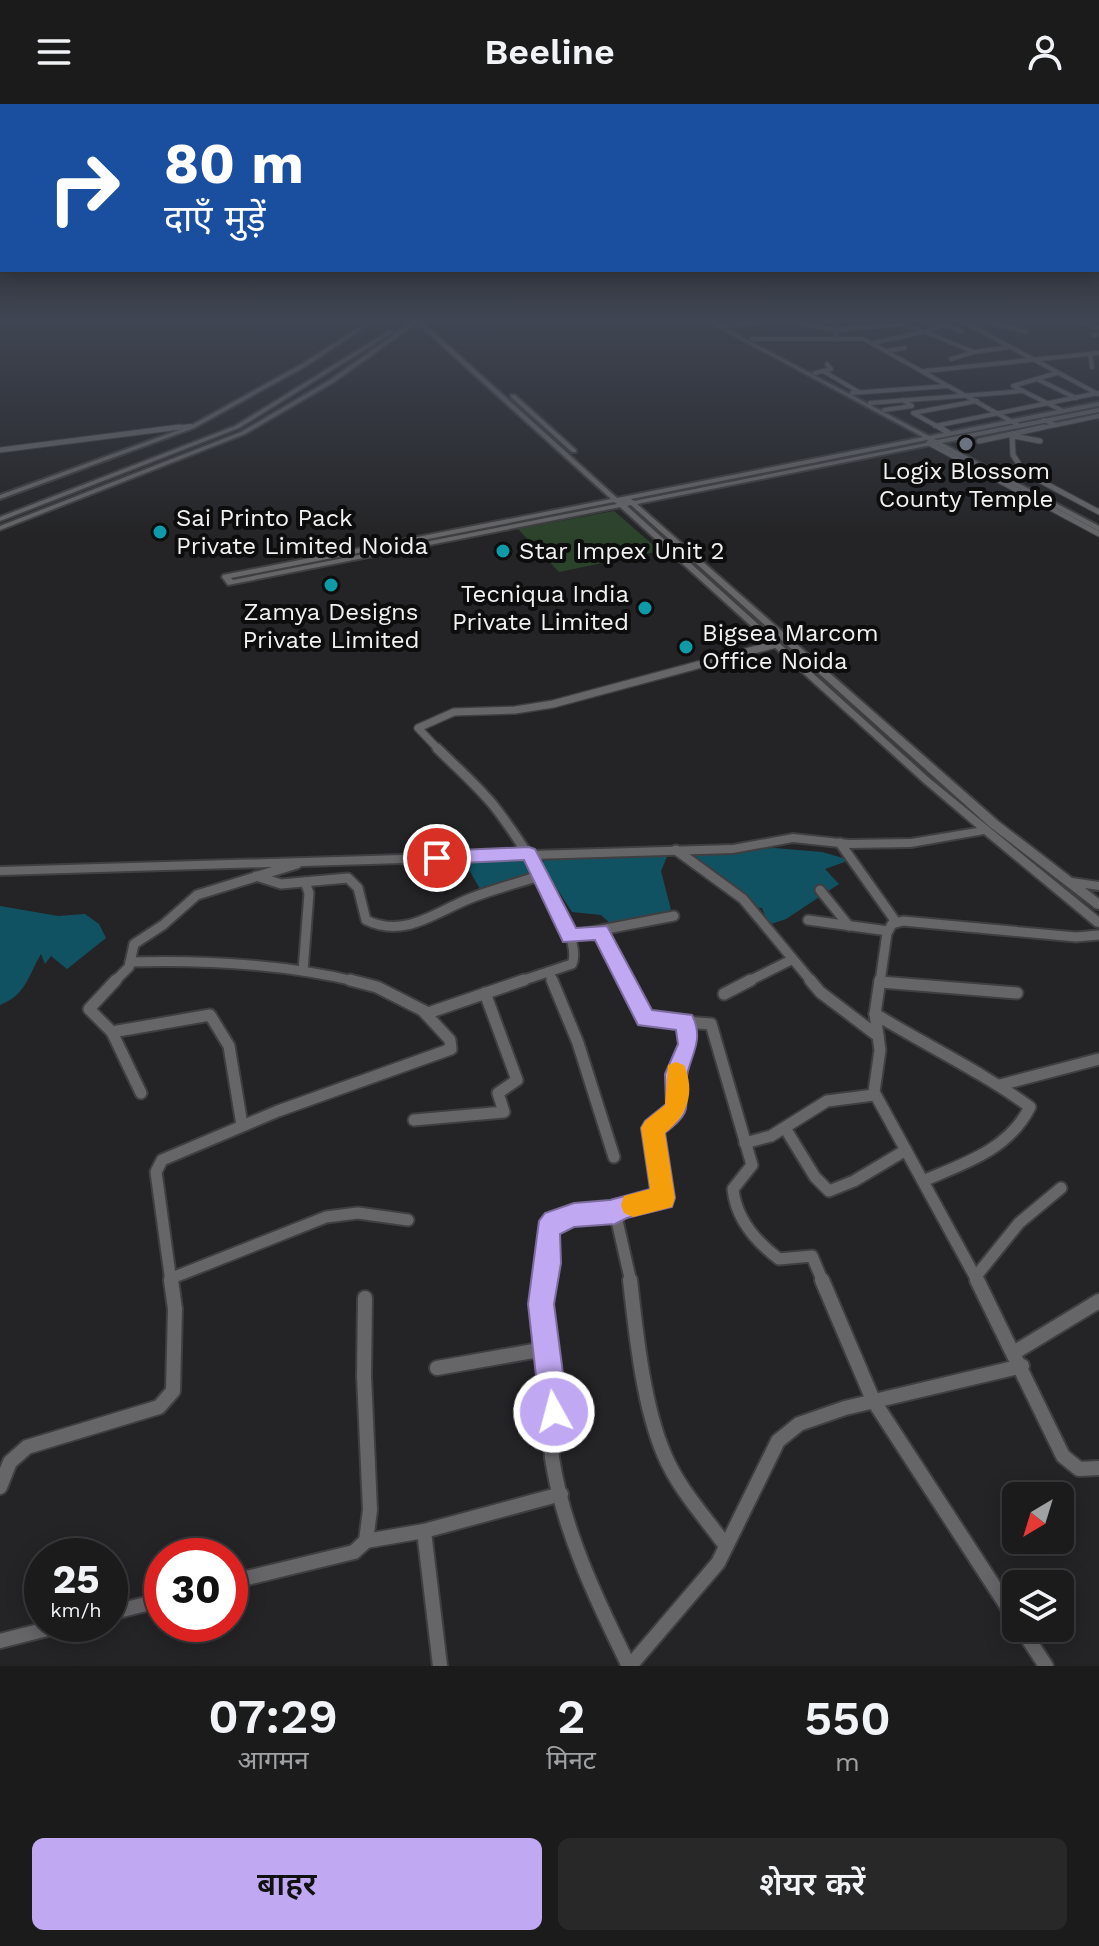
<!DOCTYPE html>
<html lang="hi">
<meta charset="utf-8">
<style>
body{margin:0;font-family:"Work Sans","Noto Sans Devanagari",sans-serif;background:#282829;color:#f1f3f6;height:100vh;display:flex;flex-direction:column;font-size:30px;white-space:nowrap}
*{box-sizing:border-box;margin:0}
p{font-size:26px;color:#a0a1a3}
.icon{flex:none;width:44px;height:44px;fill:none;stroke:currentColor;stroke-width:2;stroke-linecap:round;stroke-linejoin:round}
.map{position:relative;height:1562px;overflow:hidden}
.drawer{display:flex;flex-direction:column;background:#1b1b1c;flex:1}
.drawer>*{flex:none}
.guide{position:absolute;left:0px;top:0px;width:1100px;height:168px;box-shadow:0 4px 20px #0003,0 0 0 2px #39393b;background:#1a4fa0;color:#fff;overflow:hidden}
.needle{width:52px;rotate:218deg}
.controls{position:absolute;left:1002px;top:1378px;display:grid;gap:16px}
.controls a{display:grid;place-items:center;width:72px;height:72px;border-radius:12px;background:#1b1b1c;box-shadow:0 4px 20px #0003,0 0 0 2px #39393b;font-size:40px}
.speed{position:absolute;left:24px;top:1434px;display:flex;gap:16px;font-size:40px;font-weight:700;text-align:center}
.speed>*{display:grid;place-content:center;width:104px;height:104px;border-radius:50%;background:#1b1b1c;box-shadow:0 4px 20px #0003,0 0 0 2px #39393b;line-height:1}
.speed small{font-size:20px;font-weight:400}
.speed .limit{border:12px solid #d22;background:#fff;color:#111}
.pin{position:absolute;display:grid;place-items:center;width:68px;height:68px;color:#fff;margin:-34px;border:4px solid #fff;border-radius:50%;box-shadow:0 2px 8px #0007}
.me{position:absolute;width:88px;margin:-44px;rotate:353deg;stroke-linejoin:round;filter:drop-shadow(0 0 6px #0008)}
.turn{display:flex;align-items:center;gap:28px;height:168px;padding:0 32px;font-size:36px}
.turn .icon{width:104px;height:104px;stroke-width:2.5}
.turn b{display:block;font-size:56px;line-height:68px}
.eta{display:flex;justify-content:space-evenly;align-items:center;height:136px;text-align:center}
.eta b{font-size:48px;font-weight:600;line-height:56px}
.primary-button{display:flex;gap:16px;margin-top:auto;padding:16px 32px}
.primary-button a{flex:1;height:92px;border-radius:12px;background:#c0a8f3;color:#111;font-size:32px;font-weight:600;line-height:92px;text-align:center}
.primary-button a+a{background:#282829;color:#f1f3f6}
header{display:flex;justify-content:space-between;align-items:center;height:104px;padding:0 32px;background:#1b1b1c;font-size:36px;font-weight:600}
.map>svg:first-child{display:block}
.green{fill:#2c432b}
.water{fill:#115262}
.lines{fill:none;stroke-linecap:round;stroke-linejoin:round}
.minor-far5-casing{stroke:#3f3f41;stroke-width:6}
.minor-far4-casing{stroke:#3f3f41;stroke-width:7}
.minor-far3-casing{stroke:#3f3f41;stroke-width:10}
.minor-far2-casing{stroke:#3f3f41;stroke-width:13}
.minor-far1-casing{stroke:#3f3f41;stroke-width:15}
.minor-casing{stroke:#3f3f41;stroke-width:18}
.tertiary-casing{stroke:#3f3f41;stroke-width:4}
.minor-far5{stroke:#666669;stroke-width:4}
.minor-far4{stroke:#666669;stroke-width:5}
.minor-far3{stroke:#666669;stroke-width:7}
.minor-far2{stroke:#666669;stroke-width:9}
.minor-far1{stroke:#666669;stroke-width:11}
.minor{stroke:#666669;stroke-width:14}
.tertiary{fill:#666669;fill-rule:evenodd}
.route{fill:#c0a8f3;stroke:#7d6d9e;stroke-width:2}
.slow{fill:#f59e0b}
.worship-dot{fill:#6b7280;stroke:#0d0d0e;stroke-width:3}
.culture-dot{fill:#0f9aa8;stroke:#0d0d0e;stroke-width:3}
.labels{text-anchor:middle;stroke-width:8;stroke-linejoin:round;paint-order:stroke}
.far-poi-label{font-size:24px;fill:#f1f1f2;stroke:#0d0d0e;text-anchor:start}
</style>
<header><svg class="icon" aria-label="menu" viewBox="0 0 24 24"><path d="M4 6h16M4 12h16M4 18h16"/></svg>Beeline<svg class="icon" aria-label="person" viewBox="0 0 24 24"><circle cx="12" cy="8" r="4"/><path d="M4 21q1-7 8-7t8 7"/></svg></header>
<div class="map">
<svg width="1099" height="1562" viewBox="0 0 1099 1562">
<rect width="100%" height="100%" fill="#242426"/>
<polygon class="green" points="614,407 660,447 559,468 518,425"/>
<g class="water">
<polygon points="774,744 822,748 850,756 825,765 839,780 786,815 768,821 762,804 750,803 693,753 699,748"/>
<polygon points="668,750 661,767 671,806 612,821 601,811 572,808 541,760 548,752"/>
<polygon points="527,753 536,770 480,785 464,757"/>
<path d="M0 802 58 812 85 810 99 820 106 834 67 865 51 852 45 860 41 850C28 872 26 891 0 901Z"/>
</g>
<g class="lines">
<defs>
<g id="minor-far5">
<polyline points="339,216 371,218"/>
<polyline points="932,216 962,227"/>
<polyline points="960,216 1098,290"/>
<polyline points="982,216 1026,228"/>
<polyline points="1080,216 1099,224"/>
<polyline points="719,222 788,216 835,226 837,235"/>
<polyline points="814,222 828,216"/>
<polyline points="835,226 906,220 923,228 944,220"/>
<polyline points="925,228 974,248 951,255"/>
<polyline points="1094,231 1099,230"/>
<polyline points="752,235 864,235 1018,321"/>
<polyline points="873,239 923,228"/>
<polyline points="886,247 905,244"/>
<polyline points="974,248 1010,243"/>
<polyline points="1090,250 1092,263"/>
<polyline points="823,267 859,288"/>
<polyline points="925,267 1099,249"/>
<polyline points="815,269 831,265 827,260"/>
<polyline points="1057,269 1013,282 1063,307"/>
<polyline points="1037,275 1076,294"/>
<polyline points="852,289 948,282"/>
<polyline points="870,299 1023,287"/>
<polyline points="884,306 912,302 903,296"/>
<polyline points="1056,321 1099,312"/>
<polyline points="935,322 1098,289"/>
<polyline points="164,325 191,322"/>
<polyline points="942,325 913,309 977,297"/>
<polyline points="1035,325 1056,321 1044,316"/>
</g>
<g id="minor-far4">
<polyline points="939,323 949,329"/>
<polyline points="1044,323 1012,330 1013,351 1024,368 1099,408"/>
<polyline points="1013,332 1040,337"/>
<polyline points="979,337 1012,330"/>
<polyline points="929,339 1099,430"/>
<polyline points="0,346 180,323"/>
</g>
<polyline id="minor-far3" points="439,646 418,624 454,608 515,606 553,600 776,540"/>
<g id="minor-far2">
<path d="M437 644C456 663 477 681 494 702 513 726 586 831 572 860L518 878"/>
<polyline points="840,739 896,818"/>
<polyline points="676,746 743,795 812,878"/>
<path d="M256 772 281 780 348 774 358 784 366 816C405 835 435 808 471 794 494 785 518 779 542 771"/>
<polyline points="820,786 849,822"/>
<polyline points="808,816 888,827"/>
<polyline points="600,827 626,878"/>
<polyline points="570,832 674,812"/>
<path d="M130 858C205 856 285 860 358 878"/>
<polyline points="303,867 309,789 305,778"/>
<polyline points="549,868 553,878"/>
<polyline points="114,878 129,863 134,840 163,821 197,791 297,760"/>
<polyline points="747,878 791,856"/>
<polyline points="880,878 887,829 892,820 903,817 1076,833 1099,831"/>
<polyline points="880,878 884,878"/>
</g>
<g id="minor-far1">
<polyline points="116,876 89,905 112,928 210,911 229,942 242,1021"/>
<polyline points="350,876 377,883 428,909 524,876"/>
<polyline points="552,876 578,939 614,1053"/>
<path d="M625 876 645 915 711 920 752 1061 733 1085C736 1115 755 1137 779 1155L812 1152 823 1178"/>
<polyline points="810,876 820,888 878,932"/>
<polyline points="880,876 875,910 880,946 874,988 978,1178"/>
<polyline points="880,878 1017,889"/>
<polyline points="724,890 751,876"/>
<path d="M875 910C926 941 982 968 1030 1003 1009 1045 966 1059 925 1076"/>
<polyline points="112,928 141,989"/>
<polyline points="1000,981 1099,955"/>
<polyline points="414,1016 504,1008 498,989 517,976 485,889"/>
<polyline points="785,1024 815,1073 829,1087 854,1077 906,1046"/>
<polyline points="745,1039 771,1032 827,997 874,991"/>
<polyline points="977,1171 1019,1119 1061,1084"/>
<polyline points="172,1174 326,1113 358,1109 408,1116"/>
<polyline points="171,1178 156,1068 162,1056 278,1007 451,945 450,936 424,908"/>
<polyline points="544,1178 550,1121 587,1108 615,1108"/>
<polyline points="631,1178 615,1108 621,1103 663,1094 653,1024 673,1010 677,1000 676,970 688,940 685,918"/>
</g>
<g id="minor">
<path d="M544 1176C539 1217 552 1257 554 1298 555 1316 550 1336 552 1354 563 1426 597 1497 629 1562"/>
<path d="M630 1176C636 1229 643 1301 664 1350 678 1384 705 1413 726 1442"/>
<polyline points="822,1176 873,1296 1016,1516"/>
<polyline points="977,1176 1063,1352 1079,1365 1099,1364"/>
<polyline points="1015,1248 1099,1197"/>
<polyline points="437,1264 545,1245"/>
<polyline points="0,1383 10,1358 27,1343 159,1303 173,1287 175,1205 171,1176"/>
<polyline points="424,1427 440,1562"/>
<polyline points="366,1437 424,1427 561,1390"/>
<polyline points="230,1478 354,1448 366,1437 370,1406 364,1272 365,1194"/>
<polyline points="110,1509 162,1496"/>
<polyline points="1021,1524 1046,1562"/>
<polyline points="0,1537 67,1520"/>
<polyline points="630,1562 718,1459 778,1337 799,1320 845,1304 1022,1262"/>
</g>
<g id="tertiary">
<polygon points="371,216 375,216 306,262 194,324 0,395 0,391 190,322 302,260"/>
<path d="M415 216H420L617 394 923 333 705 216H709L929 332 1099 298V302L934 335 937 336 1099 304V308L942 339 1099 422V427L936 340 637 400 998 717 1072 774 1099 778V786L1085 784 1099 795V805L1095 804 990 723 631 401 627 402 929 674 1099 813V823L1095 822 984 730 911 743 849 744 793 738 733 749 0 771V763L733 741 793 730 849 736 911 735 977 724 923 678 620 403 228 481 222 473 223 471 611 395 417 219 334 278 245 330 0 426V422L241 328 330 276ZM927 336 931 338 634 397 631 395ZM614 398 617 400 233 476 231 474Z"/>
<polygon points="389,227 393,228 239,324 0,417 0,413 235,322"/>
<polygon points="511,291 515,291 576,346 576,348 572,348 511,293"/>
</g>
</defs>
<use href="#minor-far5" class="minor-far5-casing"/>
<use href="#minor-far4" class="minor-far4-casing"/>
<use href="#minor-far3" class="minor-far3-casing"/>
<use href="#minor-far2" class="minor-far2-casing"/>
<use href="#minor-far1" class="minor-far1-casing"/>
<use href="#minor" class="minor-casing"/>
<use href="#tertiary" class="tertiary-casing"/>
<use href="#minor-far5" class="minor-far5"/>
<use href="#minor-far4" class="minor-far4"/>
<use href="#minor-far3" class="minor-far3"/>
<use href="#minor-far2" class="minor-far2"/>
<use href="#minor-far1" class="minor-far1"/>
<use href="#minor" class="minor"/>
<use href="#tertiary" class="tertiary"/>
</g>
<linearGradient id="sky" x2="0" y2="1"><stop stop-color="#141415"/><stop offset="0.5" stop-color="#3f4552"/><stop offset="1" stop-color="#3f4552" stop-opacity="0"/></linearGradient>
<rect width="1099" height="434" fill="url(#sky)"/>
<path class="route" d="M529 743 535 745 576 824 607 822 652 906 692 911C703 933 694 946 688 967 679 999 701 1002 665 1029L675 1094 672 1103 627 1114 615 1120 574 1123 560 1130 561 1159 554 1200 568 1308 564 1318 554 1322 544 1318 540 1308 528 1200 539 1117 545 1109 574 1099 610 1096 650 1085 641 1024 645 1017 666 1000 665 970 678 940 676 926 638 921 595 836 563 838 524 756 437 760 428 754 437 747Z"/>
<path class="slow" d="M676 958 684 961C696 989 687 1012 665 1029L675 1094 672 1103 633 1113 624 1109 621 1101 624 1092 650 1085 641 1024 645 1017 665 1001 668 961Z"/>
<circle class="worship-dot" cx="966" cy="340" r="8"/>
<g class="culture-dot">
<circle cx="160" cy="428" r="8"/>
<circle cx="503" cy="447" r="8"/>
<circle cx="331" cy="481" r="8"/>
<circle cx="645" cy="504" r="8"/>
<circle cx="686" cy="543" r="8"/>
</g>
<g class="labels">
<g class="far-poi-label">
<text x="966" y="375" text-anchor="middle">Logix Blossom<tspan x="966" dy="28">County Temple</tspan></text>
<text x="176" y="422">Sai Printo Pack<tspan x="176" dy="28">Private Limited Noida</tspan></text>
<text x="519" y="455">Star Impex Unit 2</text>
<text x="629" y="498" text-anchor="end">Tecniqua India<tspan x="629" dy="28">Private Limited</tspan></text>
<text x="331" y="516" text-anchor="middle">Zamya Designs<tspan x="331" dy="28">Private Limited</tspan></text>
<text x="702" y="537">Bigsea Marcom<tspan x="702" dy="28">Office Noida</tspan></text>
</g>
</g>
</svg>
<div class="controls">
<a><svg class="needle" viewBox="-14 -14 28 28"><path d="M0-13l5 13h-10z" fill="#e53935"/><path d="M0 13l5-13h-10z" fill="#a0a1a3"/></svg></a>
<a><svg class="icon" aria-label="layers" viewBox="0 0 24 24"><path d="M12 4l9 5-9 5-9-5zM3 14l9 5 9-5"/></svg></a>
</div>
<div class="speed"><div>25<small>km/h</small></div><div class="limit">30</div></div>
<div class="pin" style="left:437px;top:754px;background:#d93025"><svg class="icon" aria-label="arrive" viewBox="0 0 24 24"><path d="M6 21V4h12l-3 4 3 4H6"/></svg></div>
<svg class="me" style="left:554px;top:1308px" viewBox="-20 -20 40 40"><circle r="17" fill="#c0a8f3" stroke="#fff" stroke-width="3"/><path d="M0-11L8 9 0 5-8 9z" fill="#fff"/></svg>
<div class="guide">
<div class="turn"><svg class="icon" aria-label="right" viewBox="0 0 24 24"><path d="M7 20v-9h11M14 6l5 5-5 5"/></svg><div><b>80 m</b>दाएँ मुड़ें</div></div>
</div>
</div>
<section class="drawer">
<div class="eta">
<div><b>07:29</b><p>आगमन</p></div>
<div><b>2</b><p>मिनट</p></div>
<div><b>550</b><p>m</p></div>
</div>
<div class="primary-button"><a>बाहर</a><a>शेयर करें</a></div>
</section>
